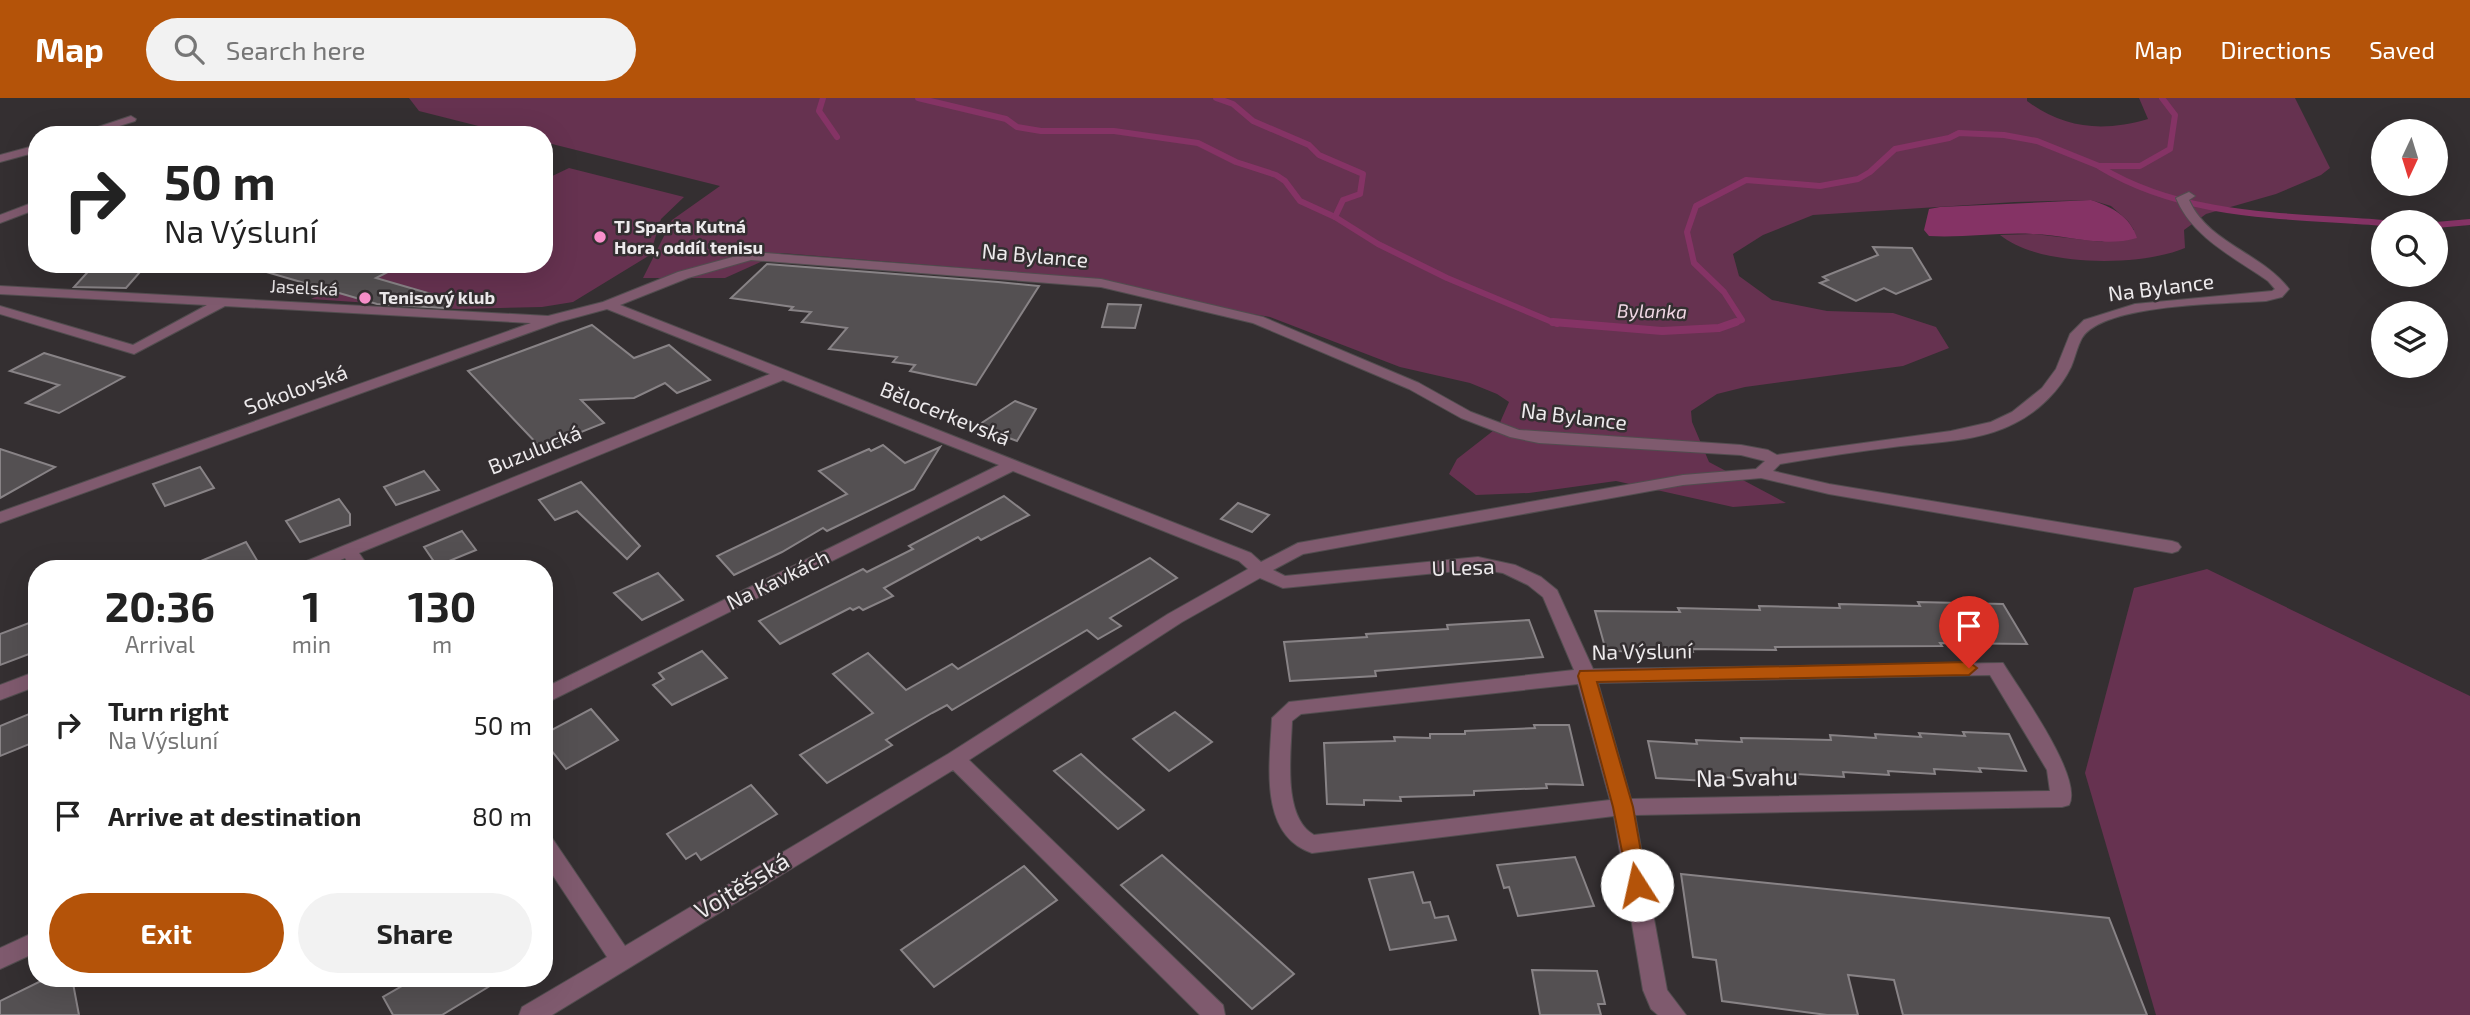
<!DOCTYPE html>
<meta charset="utf-8">
<style>
body{margin:0;font-family:"Exo 2",sans-serif;background:#f2f2f2;color:#222;height:100vh;display:flex;flex-direction:column;font-size:26px;white-space:nowrap}
*{box-sizing:border-box;margin:0}
p{font-size:23px;color:#767676}
.icon{flex:none;width:38px;height:38px;fill:none;stroke:currentColor;stroke-width:2;stroke-linecap:round;stroke-linejoin:round}
.map{position:relative;flex:1;overflow:hidden}
.sheet{position:absolute;left:28px;top:462px;width:525px;height:427px;display:flex;flex-direction:column;background:#fff;border-radius:28px;box-shadow:0 7px 28px #0002}
.sheet>*{flex:none}
.guide{position:absolute;left:28px;top:28px;width:525px;height:147px;border-radius:28px;box-shadow:0 7px 28px #0002;background:#fff;color:#222;overflow:hidden}
.needle{width:46px;rotate:184deg}
.controls{position:absolute;left:2371px;top:21px;display:grid;gap:14px}
.controls a{display:grid;place-items:center;width:77px;height:77px;border-radius:50%;background:#fff;box-shadow:0 7px 28px #0002;font-size:35px}
.pin{position:absolute;display:grid;place-items:center;width:60px;height:60px;color:#fff;margin:-72px -30px;border-radius:50% 50% 50% 0;rotate:-45deg;box-shadow:0 0 7px #0007}
.pin .icon{rotate:45deg}
.me{position:absolute;width:77px;margin:-38px;rotate:350deg;stroke-linejoin:round;filter:drop-shadow(0 0 5px #0008)}
.turn{display:flex;align-items:center;gap:24px;height:147px;padding:0 21px;font-size:32px}
.turn .icon{width:91px;height:91px;stroke-width:2.5}
.turn b{display:block;font-size:49px;line-height:60px}
.eta{display:flex;justify-content:space-evenly;align-items:center;height:119px;text-align:center}
.eta b{font-size:42px;font-weight:700;line-height:49px}
.cta{display:flex;gap:14px;margin-top:auto;padding:14px 21px}
.cta a{flex:1;height:80px;border-radius:42px;background:#b45309;color:#fff;font-size:28px;font-weight:700;line-height:80px;text-align:center}
.cta a+a{background:#f2f2f2;color:#222}
ul{padding:0;list-style:none}
li{display:flex;align-items:center;gap:21px;height:91px;padding:0 21px}
li div{flex:1}
li b{display:block;font-size:26px}
li em{font-style:normal}
header{display:flex;align-items:center;gap:42px;box-sizing:border-box;height:98px;padding:0 35px;background:#b45309;color:#fff}
header strong{font-size:33px}
nav{display:flex;gap:38px;margin-inline-start:auto;font-size:24px}
.search{width:490px;height:63px;background:#f2f2f2;display:flex;align-items:center;gap:18px;box-sizing:border-box;padding:0 24px;border-radius:38px;color:#767676;font-size:26px}
.map>svg:first-child{display:block}
.green{fill:#663250}
.water{fill:#853365}
.lines{fill:none;stroke-linecap:round;stroke-linejoin:round}
.stream-far1{stroke:#853365;stroke-width:6}
.stream{stroke:#853365;stroke-width:8}
.building{fill:#545052;stroke:#888386;stroke-width:2}
.minor-casing{stroke:#524d4f;stroke-width:2}
.minor{fill:#7f5a6e;fill-rule:evenodd}
.route{fill:#b45309;stroke:#753606;stroke-width:2}
.poi-dot{fill:#f890cb;stroke:#342f31;stroke-width:2.5}
.labels{text-anchor:middle;stroke-width:5;stroke-linejoin:round;paint-order:stroke}
.far-poi-label{font-size:18px;font-weight:bold;fill:#edeaec;stroke:#342f31;text-anchor:start}
.far-street-label{font-size:18px;fill:#edeaec;stroke:#342f31}
.far-water-label{font-size:19px;font-style:italic;fill:#f0d7e4;stroke:#342f31}
.street-label{font-size:21px;fill:#edeaec;stroke:#342f31}
.near-street-label{font-size:24px;fill:#edeaec;stroke:#342f31}
</style>
<header>
<strong>Map</strong>
<div class="search"><svg class="icon" aria-label="search" viewBox="0 0 24 24"><circle cx="10" cy="10" r="6"/><path d="M15 15l6 6"/></svg>Search here</div>
<nav><a>Map</a><a>Directions</a><a>Saved</a></nav>
</header>
<div class="map">
<svg width="2470" height="917" viewBox="0 0 2470 917">
<rect width="100%" height="100%" fill="#342f31"/>
<g class="green">
<path d="M409 0H2027V3C2064 31 2104 34 2148 21L2139 0H2295L2330 70 2321 77 2276 96 2206 116 2184 132 2185 150C2140 169 2039 169 2000 137L2034 136 2102 144 2134 132 2128 123 2111 108 2091 102 2015 104 1813 117 1763 137 1733 156 1739 178 1772 202 1827 213 1893 215 1936 229 1949 250 1903 268 1745 289 1717 296 1691 313 1692 324 1709 364 1786 405 1733 409 1616 383 1529 395 1476 397 1449 376 1457 361 1498 329 1509 304 1497 296 1470 285 1400 269 1270 219 1004 173 781 155 725 180H643L672 122 720 88 544 44V37H514L419 13Z"/>
<polygon points="569,70 684,99 661,121 650,157 573,204 542,209 458,211 311,201 378,166 544,166 544,82"/>
<polygon points="2207,471 2470,598 2470,917 2156,917 2085,675 2134,490"/>
</g>
<path class="water" d="M2091 102C2112 109 2130 118 2137 140 2103 150 2068 137 2033 136 1999 134 1964 140 1929 138L1924 132 1929 111 1940 109Z"/>
<g class="lines">
<g class="stream-far1">
<polyline points="823,0 819,13 837,39"/>
<polyline points="918,0 1006,21 1017,29 1041,33 1114,33 1198,45 1236,64 1276,77 1285,83 1300,103 1335,119 1378,146 1447,180 1557,226"/>
<polyline points="1216,0 1233,6 1253,23 1309,47 1319,57 1363,76 1360,96 1343,102 1335,119"/>
<path d="M2100 69C2186 121 2287 117 2384 125"/>
<polyline points="2436,127 2470,124"/>
<polyline points="1731,226 1742,222 1724,194 1694,165 1687,134 1696,108 1746,82 1820,88 1858,81 1870,74 1895,51 1949,40 1959,35 2004,37 2037,43 2099,68 2140,68 2170,51 2175,17 2162,0"/>
</g>
<polyline class="stream" points="1553,224 1662,233 1719,230 1736,224"/>
</g>
<g class="building">
<polygon points="1873,149 1912,150 1931,181 1896,196 1884,190 1856,203 1820,185 1828,182 1823,179 1878,157"/>
<polygon points="95,166 147,166 126,190 74,189"/>
<polygon points="264,166 403,166 376,180 452,202 444,210 377,206 263,173"/>
<polygon points="767,166 998,184 1039,188 976,287 910,273 915,267 893,264 897,259 829,251 847,230 802,224 811,214 790,212 793,209 731,200"/>
<polygon points="1108,206 1141,207 1135,230 1102,229"/>
<polygon points="592,227 634,260 669,247 710,282 677,295 665,285 634,300 581,302 604,325 541,350 468,273"/>
<polygon points="44,255 124,279 59,315 26,305 59,287 10,273"/>
<polygon points="1015,303 1036,311 1017,343 977,328"/>
<polygon points="883,347 905,365 940,349 914,391 827,433 823,430 782,454 734,477 717,458 847,396 819,373 869,351 871,353"/>
<polygon points="0,351 55,369 0,400"/>
<polygon points="200,369 214,390 165,408 153,386"/>
<polygon points="424,373 439,392 396,407 384,389"/>
<polygon points="581,384 640,448 627,461 577,413 555,422 539,402"/>
<polygon points="1004,398 1029,417 981,442 978,439 884,490 893,498 863,512 859,509 853,512 850,510 780,546 759,523 863,471 867,474 913,451 909,448"/>
<polygon points="339,401 350,416 350,427 300,444 286,423"/>
<polygon points="1238,405 1269,417 1252,434 1221,421"/>
<polygon points="462,433 476,452 437,468 424,449"/>
<polygon points="246,444 258,464 242,471 182,471"/>
<polygon points="1150,460 1177,480 1110,520 1121,528 1098,541 1087,532 952,612 947,607 932,615 886,642 892,647 827,685 800,657 873,615 833,576 868,555 906,592 952,566 958,571"/>
<polygon points="658,475 683,502 642,522 614,495"/>
<polygon points="1918,504 2003,506 2027,546 1940,545 1942,548 1775,549 1776,552 1692,551 1693,554 1606,553 1595,513 1680,514 1678,510 1760,512 1759,508 1840,510 1839,506 1920,508"/>
<polygon points="37,522 37,553 0,567 0,536"/>
<polygon points="1529,522 1543,559 1375,573 1376,578 1290,583 1284,544 1367,539 1366,536 1448,531 1447,527"/>
<polygon points="702,553 727,580 672,607 653,587 664,581 659,575"/>
<polygon points="591,611 618,642 566,671 544,643 544,636"/>
<polygon points="1175,614 1212,644 1169,673 1133,641"/>
<polygon points="29,616 37,643 0,658 0,628"/>
<polygon points="1534,627 1569,627 1583,687 1546,686 1547,690 1474,693 1474,697 1400,699 1401,703 1364,702 1364,707 1327,706 1324,645 1395,643 1394,639 1430,640 1430,636 1465,636 1465,633 1535,630"/>
<polygon points="1963,634 2009,636 2026,673 1979,670 1981,674 1934,671 1935,676 1888,673 1889,677 1843,674 1844,679 1797,676 1798,680 1751,677 1752,681 1705,678 1706,683 1656,680 1648,643 1697,646 1696,642 1742,644 1741,640 1831,642 1830,637 1876,640 1875,636 1921,639 1919,635 1965,638"/>
<polygon points="1081,656 1103,676 1144,712 1118,731 1054,673"/>
<polygon points="751,687 777,716 701,762 696,755 686,761 667,736"/>
<polygon points="1162,757 1294,876 1252,911 1121,787"/>
<polygon points="1575,759 1594,808 1518,818 1509,789 1504,790 1497,767"/>
<polygon points="1024,768 1057,802 934,889 901,852"/>
<polygon points="1413,774 1423,805 1430,804 1435,820 1448,818 1456,842 1390,852 1369,781"/>
<polygon points="1681,776 2109,820 2147,917 1903,917 1894,882 1848,877 1858,917 1827,917 1722,903 1716,862 1693,859"/>
<polygon points="1532,872 1597,873 1605,906 1598,906 1601,917 1540,917"/>
<polygon points="47,880 72,880 79,917 0,917 0,903"/>
<polygon points="416,880 503,880 442,917 393,917 383,899"/>
</g>
<g class="lines">
<defs>
<g id="minor">
<polygon points="131,18 136,21 135,23 91,37 74,37"/>
<polygon points="37,47 37,54 0,64 0,57"/>
<path d="M2189 94 2195 98 2189 102C2208 145 2262 155 2289 191L2282 199 2266 203C2227 206 2104 205 2082 240 2077 249 2075 260 2071 269 2060 292 2038 314 2015 325 1981 343 1939 344 1901 348 1861 353 1820 359 1780 366L1773 373 1829 386 2172 443 2178 445 2181 449 2178 453 2172 455 1829 396 1761 380 1683 387 1303 456 1273 472 1285 478 1478 459 1515 467 1541 479 1557 492 1593 571 2003 565C2019 591 2084 680 2069 707L2062 709 1635 717 1667 892 1686 917H1658L1651 911 1643 892 1614 718 1312 755C1258 737 1270 665 1272 620L1289 604 1574 572 1543 499 1528 487 1503 475 1478 471 1283 490 1260 480 1182 524 969 662 1223 907 1225 917H1200L953 672 552 917H519L522 909 607 859 544 764V737L552 740 625 848 948 656 1168 516 1248 471 1239 463 1013 373 544 606V590L999 367 783 282 359 455 370 471H352L345 460 320 471H294L297 467 343 448 770 276 607 211 559 224 0 425V414L531 225 225 208 134 256 0 216V208L133 247 207 207 0 196V188L548 218 603 204 678 174 751 154 1101 181 1263 219 1419 285 1471 314 1519 332 1741 347 1768 352 1777 357 1951 333 1991 324 2012 314 2042 290 2056 271 2070 236 2084 222 2135 206 2272 193 2275 191 2268 183C2235 160 2192 139 2176 100ZM751 162 1101 189 1253 225 1409 291 1461 320 1510 339 1539 345 1741 357 1765 363 1756 371 1683 377 1298 445 1261 464 1251 455 620 207 688 180ZM1990 577 2047 672 2050 693 1631 701 1598 585ZM1578 586 1610 702 1314 737C1282 719 1291 655 1292 623L1301 616Z"/>
<polygon points="37,103 37,111 0,125 0,117"/>
<polygon points="37,573 37,588 0,602 0,587"/>
<polygon points="37,833 37,854 0,871 0,850"/>
</g>
</defs>
<use href="#minor" class="minor-casing"/>
<use href="#minor" class="minor"/>
</g>
<polygon class="route" points="1969,564 1977,570 1969,577 1597,584 1633,709 1647,787 1644,793 1637,795 1630,793 1613,709 1578,578 1580,573"/>
<g class="poi-dot">
<circle cx="600" cy="139" r="7"/>
<circle cx="365" cy="200" r="7"/>
</g>
<g class="labels">
<g class="far-poi-label">
<text x="614" y="135">TJ Sparta Kutná<tspan x="614" dy="21">Hora, oddíl tenisu</tspan></text>
<text x="379" y="206">Tenisový klub</text>
</g>
<g class="far-street-label">
<text transform="translate(304 190) rotate(3)" y="6">Jaselská</text>
</g>
<g class="far-water-label">
<text transform="translate(1652 213) rotate(1)" y="7">Bylanka</text>
</g>
<g class="street-label">
<text transform="translate(1035 158) rotate(5)" y="7">Na Bylance</text>
<text transform="translate(2161 190) rotate(-7)" y="7">Na Bylance</text>
<text transform="translate(296 292) rotate(-20)" y="7">Sokolovská</text>
<text transform="translate(945 316) rotate(22)" y="7">Bělocerkevská</text>
<text transform="translate(1574 319) rotate(7)" y="7">Na Bylance</text>
<text transform="translate(535 352) rotate(-22)" y="7">Buzulucká</text>
<text transform="translate(1463 470) rotate(-2)" y="7">U Lesa</text>
<text transform="translate(778 482) rotate(-26)" y="7">Na Kavkách</text>
<text transform="translate(1642 554) rotate(-1)" y="7">Na Výsluní</text>
</g>
<g class="near-street-label">
<text transform="translate(1747 680) rotate(-1)" y="8">Na Svahu</text>
<text transform="translate(742 788) rotate(-31)" y="8">Vojtěšská</text>
</g>
</g>
</svg>
<div class="controls">
<a><svg class="needle" viewBox="-14 -14 28 28"><path d="M0-13l5 13h-10z" fill="#e53935"/><path d="M0 13l5-13h-10z" fill="#767676"/></svg></a>
<a><svg class="icon" aria-label="search" viewBox="0 0 24 24"><circle cx="10" cy="10" r="6"/><path d="M15 15l6 6"/></svg></a>
<a><svg class="icon" aria-label="layers" viewBox="0 0 24 24"><path d="M12 4l9 5-9 5-9-5zM3 14l9 5 9-5"/></svg></a>
</div>
<div class="pin" style="left:1969px;top:570px;background:#d93025"><svg class="icon" aria-label="arrive" viewBox="0 0 24 24"><path d="M6 21V4h12l-3 4 3 4H6"/></svg></div>
<svg class="me" style="left:1637px;top:787px" viewBox="-20 -20 40 40"><circle r="19" fill="#fff"/><path d="M0-13L10 11 0 6-10 11z" fill="#b45309"/></svg>
<div class="guide">
<div class="turn"><svg class="icon" aria-label="right" viewBox="0 0 24 24"><path d="M7 20v-9h11M14 6l5 5-5 5"/></svg><div><b>50 m</b>Na Výsluní</div></div>
</div>
<section class="sheet">
<div class="eta">
<div><b>20:36</b><p>Arrival</p></div>
<div><b>1</b><p>min</p></div>
<div><b>130</b><p>m</p></div>
</div>
<ul>
<li><svg class="icon" aria-label="right" viewBox="0 0 24 24"><path d="M7 20v-9h11M14 6l5 5-5 5"/></svg><div><b>Turn right</b><p>Na Výsluní</p></div><em>50 m</em></li>
<li><svg class="icon" aria-label="arrive" viewBox="0 0 24 24"><path d="M6 21V4h12l-3 4 3 4H6"/></svg><div><b>Arrive at destination</b></div><em>80 m</em></li>
</ul>
<div class="cta"><a>Exit</a><a>Share</a></div>
</section>
</div>
